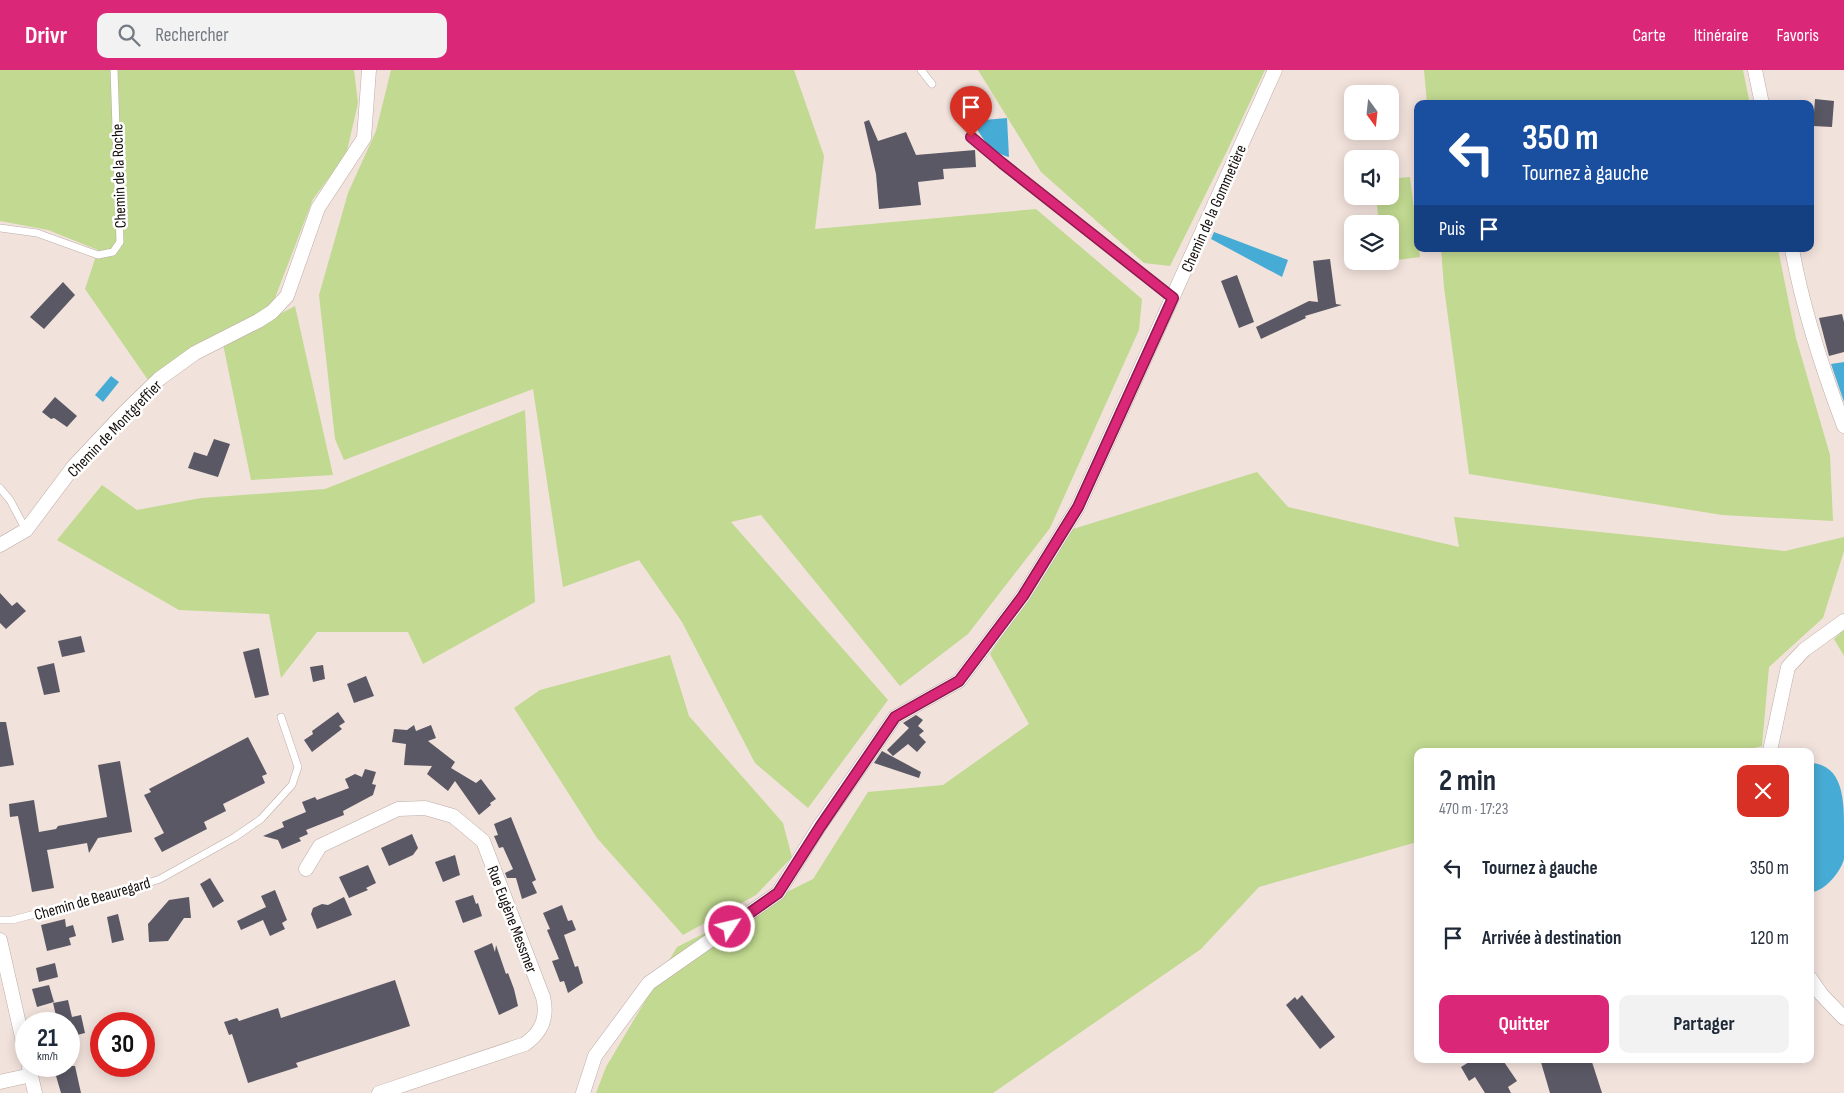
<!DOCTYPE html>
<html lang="fr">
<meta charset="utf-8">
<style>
body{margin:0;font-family:"Sofia Sans Condensed",sans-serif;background:#f2f2f3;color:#1f2937;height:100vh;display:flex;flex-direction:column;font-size:19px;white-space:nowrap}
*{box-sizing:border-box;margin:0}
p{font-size:16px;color:#747a83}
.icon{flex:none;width:28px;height:28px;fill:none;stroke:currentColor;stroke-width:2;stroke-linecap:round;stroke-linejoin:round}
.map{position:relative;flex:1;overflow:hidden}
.sheet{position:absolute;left:1414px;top:678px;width:400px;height:315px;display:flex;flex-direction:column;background:#fff;border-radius:10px;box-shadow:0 2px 12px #0003}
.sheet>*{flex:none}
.top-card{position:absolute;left:1414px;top:30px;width:400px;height:152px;border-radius:10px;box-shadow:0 2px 12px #0003;background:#1a4fa0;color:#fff;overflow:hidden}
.needle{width:32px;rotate:165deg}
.buttons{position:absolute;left:1344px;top:15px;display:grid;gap:10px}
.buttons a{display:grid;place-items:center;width:55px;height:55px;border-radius:10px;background:#fff;box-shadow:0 2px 12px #0003;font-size:25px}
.speed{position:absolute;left:15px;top:942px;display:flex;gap:10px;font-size:25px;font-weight:700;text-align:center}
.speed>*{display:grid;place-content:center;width:65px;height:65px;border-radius:50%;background:#fff;box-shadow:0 2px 12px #0003;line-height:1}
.speed small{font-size:12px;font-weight:400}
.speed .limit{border:8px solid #d22;background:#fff;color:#111}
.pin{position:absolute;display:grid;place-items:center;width:42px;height:42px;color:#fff;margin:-51px -21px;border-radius:50% 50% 50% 0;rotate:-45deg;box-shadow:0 0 5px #0007}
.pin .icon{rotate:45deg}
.me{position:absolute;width:55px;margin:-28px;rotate:55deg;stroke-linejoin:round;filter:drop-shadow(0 0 4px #0008)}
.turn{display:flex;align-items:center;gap:18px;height:105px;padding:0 25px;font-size:22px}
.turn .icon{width:65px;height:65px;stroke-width:2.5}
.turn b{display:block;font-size:35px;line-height:42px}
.then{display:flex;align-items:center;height:48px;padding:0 25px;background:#0003;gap:10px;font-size:19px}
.round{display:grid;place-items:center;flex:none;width:52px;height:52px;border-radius:10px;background:#f2f2f3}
.head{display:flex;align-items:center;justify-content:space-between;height:85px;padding:0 25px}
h1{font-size:30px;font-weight:700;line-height:38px}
.cta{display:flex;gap:10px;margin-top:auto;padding:10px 25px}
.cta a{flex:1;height:58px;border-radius:10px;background:#db2777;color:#fff;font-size:20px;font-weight:700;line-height:58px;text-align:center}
.cta a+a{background:#f2f2f3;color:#1f2937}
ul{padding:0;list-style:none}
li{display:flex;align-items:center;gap:15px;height:70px;padding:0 25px}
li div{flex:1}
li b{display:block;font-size:19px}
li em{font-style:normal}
header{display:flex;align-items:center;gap:30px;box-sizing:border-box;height:70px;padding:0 25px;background:#db2777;color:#fff}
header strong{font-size:24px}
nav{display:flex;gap:28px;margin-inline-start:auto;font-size:18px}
.search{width:350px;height:45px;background:#f2f2f3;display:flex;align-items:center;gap:12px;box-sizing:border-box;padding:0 18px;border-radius:10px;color:#747a83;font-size:19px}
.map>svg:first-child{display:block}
.green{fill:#c1d990}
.water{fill:#47acd5}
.building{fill:#5a5864}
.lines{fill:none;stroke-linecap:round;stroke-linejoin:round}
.service-casing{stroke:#bbaca6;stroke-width:8}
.minor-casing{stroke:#bbaca6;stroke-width:15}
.service{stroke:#fff;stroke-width:7}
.minor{stroke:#fff;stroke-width:14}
.route-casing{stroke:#8e194d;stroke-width:12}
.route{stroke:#db2777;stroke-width:9}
.labels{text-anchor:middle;stroke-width:5;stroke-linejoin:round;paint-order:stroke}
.street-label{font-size:16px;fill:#140e0c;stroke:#fff}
</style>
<header>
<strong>Drivr</strong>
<div class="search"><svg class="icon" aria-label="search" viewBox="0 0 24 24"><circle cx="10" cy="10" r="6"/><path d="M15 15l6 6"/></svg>Rechercher</div>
<nav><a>Carte</a><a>Itinéraire</a><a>Favoris</a></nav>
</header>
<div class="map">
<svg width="1844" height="1023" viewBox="0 0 1844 1023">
<rect width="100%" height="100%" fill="#f2e2dc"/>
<g class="green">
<polygon points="0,0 354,0 358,33 346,85 313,129 273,233 221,268 148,310 85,219 98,180 48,160 0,151"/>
<polygon points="391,0 794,0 824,86 815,159 1036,139 1142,229 1139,260 1050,458 968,564 900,616 761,445 731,452 888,630 808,738 755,693 682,552 639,490 563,517 533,319 344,390 335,369 319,225 348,123 376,61"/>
<polygon points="978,0 1265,0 1226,83 1170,196 1144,193 1041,102"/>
<polygon points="1424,0 1743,0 1750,34 1427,34"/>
<polygon points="1410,107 1417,163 1418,179 1419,179 1420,187 1390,191 1390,154 1379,154 1376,126 1390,126 1390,109"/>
<polygon points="1441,179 1778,179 1796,268 1830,385 1833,451 1722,445 1469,404 1444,217"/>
<polygon points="295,236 333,405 251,410 223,274"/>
<polygon points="525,340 535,532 423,594 408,562 317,562 281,608 269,544 179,540 57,470 102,415 137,440 201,428 325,419"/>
<polygon points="1257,402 1288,437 1459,477 1454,447 1785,481 1844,467 1844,481 1823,548 1769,597 1762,676 1743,681 1418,681 1417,772 1259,817 1201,879 993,1023 596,1023 606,997 677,877 813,809 868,722 943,715 1029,654 990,584 1073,459"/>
<polygon points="1844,560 1844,586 1834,569"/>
<polygon points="670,585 689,646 783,753 792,787 756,825 683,865 597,768 514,638 540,620"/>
</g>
<g class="water">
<path d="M1007 48 1009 87C992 83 982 69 975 55L984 50Z"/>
<polygon points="1214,162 1288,190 1282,207 1211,169"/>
<polygon points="1844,292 1844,332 1831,294"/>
<polygon points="111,306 119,312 103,332 95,325"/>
<path d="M1810 693C1844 694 1844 732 1844 759 1844 768 1844 780 1844 789 1841 802 1823 823 1810 822Z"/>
</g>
<g class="building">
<polygon points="1815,29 1834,31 1832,57 1813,56"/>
<polygon points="869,50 878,71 906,62 916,85 975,80 976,97 943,99 944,109 918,112 921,135 879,139 876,104 864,52"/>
<polygon points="1330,189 1336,234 1342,235 1305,246 1306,248 1261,269 1256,257 1309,231 1318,232 1313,191"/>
<polygon points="1237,205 1254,252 1239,258 1221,211"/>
<polygon points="63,212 75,225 44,259 30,247"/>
<polygon points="1842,244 1844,252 1844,282 1829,286 1819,248"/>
<polygon points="55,327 77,346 67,357 54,348 51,349 42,342"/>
<polygon points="214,369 230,374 218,407 188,398 194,382 207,386"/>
<polygon points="0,523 12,536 17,532 26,541 6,559 0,553"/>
<polygon points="81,566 85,582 62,587 58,571"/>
<polygon points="259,578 269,625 255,628 243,582"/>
<polygon points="54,593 60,622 44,625 37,597"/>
<polygon points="323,595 325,609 313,612 310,597"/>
<polygon points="366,606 374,626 354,633 347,614"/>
<polygon points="338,642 345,652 339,656 342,659 312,682 304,670 313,664 312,661"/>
<polygon points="916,645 923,650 918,656 924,661 919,665 926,672 917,682 908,674 893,686 887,680 909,658 903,653"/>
<polygon points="0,652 6,652 14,695 0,697"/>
<polygon points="414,655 416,661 431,655 436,668 428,671 455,692 451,698 476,713 481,709 496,729 490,733 491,735 479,745 455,711 448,721 427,704 432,696 404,695 406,674 392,672 394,659 407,660"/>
<polygon points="248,667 267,704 262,706 265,713 223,734 226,741 204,752 207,759 162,782 154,768 164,763 144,725 151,722 149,719"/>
<polygon points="882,681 921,702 919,708 874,693"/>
<polygon points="120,691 132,762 98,768 89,783 87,773 47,780 54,818 32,822 18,746 10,747 9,734 34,730 39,762 56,759 58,756 107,747 98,695"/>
<polygon points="365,699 376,702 372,714 376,715 373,725 343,741 344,745 306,760 308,764 299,768 301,771 282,779 278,770 263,766 284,757 282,752 306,742 302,732 315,727 317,730 349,718 345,709 355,704 362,707"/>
<polygon points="511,747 536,810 532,812 537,823 522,829 516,808 507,808 505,803 513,799 503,777 499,778 494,766 498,765 494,754"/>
<polygon points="412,764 418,778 413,785 389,796 381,778"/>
<polygon points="455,785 460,805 443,812 435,792"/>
<polygon points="368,795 376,813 366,818 368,820 349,828 339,807"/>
<polygon points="210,808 224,831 213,838 200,814"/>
<polygon points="275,820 287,850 282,853 285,859 270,866 263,850 241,860 237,851 266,837 261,826"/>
<polygon points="473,825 476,834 478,833 482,846 463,853 455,831"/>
<polygon points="189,827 191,848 184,848 168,871 149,872 148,854 169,830"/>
<polygon points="344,827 352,845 317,859 311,844 313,838 322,834 328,835"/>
<polygon points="562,835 568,851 572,850 576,860 564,865 575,897 578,896 583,913 568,923 564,911 560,912 552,891 559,889 547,860 550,859 543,843"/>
<polygon points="118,844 124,870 112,873 107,847"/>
<polygon points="65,849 66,857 73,855 76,866 69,868 71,875 47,881 41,855"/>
<polygon points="492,873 495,882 496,875 506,904 508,903 514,919 518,936 499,945 474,881"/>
<polygon points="55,893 58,907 39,912 36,898"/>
<polygon points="395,910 410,956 296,993 298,997 248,1013 232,964 229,965 224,952 237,948 239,951 278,938 281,948"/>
<polygon points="49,915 54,932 37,937 32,919"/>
<polygon points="1302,925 1335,967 1320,979 1286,935 1295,927 1297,930"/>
<polygon points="68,930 72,947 81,945 85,963 69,967 69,954 58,954 53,933"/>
<polygon points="1474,989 1502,989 1517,1011 1508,1017 1511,1023 1485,1023 1475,1007 1469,1011 1461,997"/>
<polygon points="1540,989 1591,989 1602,1023 1550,1023"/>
<polygon points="56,996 75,996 81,1023 61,1023 56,1006 59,1005"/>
</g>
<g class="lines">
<defs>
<g id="service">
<polyline points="921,0 932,14"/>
<polyline points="971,67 1173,228"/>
<polyline points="0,158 37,163 98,185 113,182 120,172 114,0"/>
<polyline points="0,418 10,430 26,460"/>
<polyline points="0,850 12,850 124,821 160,809 235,767 261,749 292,715 298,697 281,647"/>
</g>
<g id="minor">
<polyline points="1755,0 1762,34"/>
<path d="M1792 179C1803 240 1822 298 1844 356"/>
<polyline points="0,475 26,460 74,396 124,343 159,309 195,283 258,251 272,242 287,226 318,138 364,68 369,0"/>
<polyline points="1770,681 1788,597 1804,580 1844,551"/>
<path d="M306 799 320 776 398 739 425 738 453 746 483 771 543 927C548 947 542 962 525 974L379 1023"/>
<polyline points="0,870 26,985"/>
<polyline points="1810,908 1821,924 1844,948"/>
<polyline points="29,997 35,1023"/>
<polyline points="0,1012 31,1005"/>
<polyline points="583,1023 595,986 649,913 778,823 819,757 895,647 959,611 1023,526 1078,437 1275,0"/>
</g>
</defs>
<use href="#service" class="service-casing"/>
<use href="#minor" class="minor-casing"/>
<use href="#service" class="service"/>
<use href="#minor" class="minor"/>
</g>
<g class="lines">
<defs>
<polyline id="route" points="730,857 778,823 820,757 895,647 959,611 1023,526 1078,437 1173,228 1002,93 971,67"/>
</defs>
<use href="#route" class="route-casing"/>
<use href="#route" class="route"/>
</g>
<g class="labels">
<g class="street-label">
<text transform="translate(118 106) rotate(-92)" y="6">Chemin de la Roche</text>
<text transform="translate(1213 138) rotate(-66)" y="6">Chemin de la Gommetière</text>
<text transform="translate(114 358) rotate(-46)" y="6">Chemin de Montgreffier</text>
<text transform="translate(92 828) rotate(-16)" y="6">Chemin de Beauregard</text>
<text transform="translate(513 849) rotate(69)" y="6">Rue Eugène Messmer</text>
</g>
</g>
</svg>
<div class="buttons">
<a><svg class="needle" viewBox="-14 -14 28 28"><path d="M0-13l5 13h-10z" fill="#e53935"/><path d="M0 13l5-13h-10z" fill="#747a83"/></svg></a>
<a><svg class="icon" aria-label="sound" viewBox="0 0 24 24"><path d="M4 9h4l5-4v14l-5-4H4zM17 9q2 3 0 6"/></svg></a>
<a><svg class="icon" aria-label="layers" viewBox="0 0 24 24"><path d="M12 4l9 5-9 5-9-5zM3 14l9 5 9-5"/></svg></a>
</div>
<div class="speed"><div>21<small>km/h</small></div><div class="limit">30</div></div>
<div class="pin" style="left:971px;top:67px;background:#d93025"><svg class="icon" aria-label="arrive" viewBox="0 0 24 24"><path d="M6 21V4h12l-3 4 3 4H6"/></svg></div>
<svg class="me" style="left:730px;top:857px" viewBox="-20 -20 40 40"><circle r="17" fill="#db2777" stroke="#fff" stroke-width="3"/><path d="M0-11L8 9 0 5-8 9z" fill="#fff"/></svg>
<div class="top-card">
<div class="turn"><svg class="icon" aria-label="left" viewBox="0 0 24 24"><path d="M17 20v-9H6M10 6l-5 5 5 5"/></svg><div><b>350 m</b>Tournez à gauche</div></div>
<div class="then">Puis<svg class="icon" aria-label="arrive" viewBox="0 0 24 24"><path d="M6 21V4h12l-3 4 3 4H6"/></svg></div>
</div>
<section class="sheet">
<div class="head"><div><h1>2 min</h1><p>470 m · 17:23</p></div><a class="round" style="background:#d93025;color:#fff"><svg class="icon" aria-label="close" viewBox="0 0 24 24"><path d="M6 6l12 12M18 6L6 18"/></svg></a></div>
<ul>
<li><svg class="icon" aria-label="left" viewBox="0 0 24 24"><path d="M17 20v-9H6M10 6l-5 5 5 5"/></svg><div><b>Tournez à gauche</b></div><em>350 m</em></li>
<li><svg class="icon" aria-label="arrive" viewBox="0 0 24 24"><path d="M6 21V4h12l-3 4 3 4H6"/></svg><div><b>Arrivée à destination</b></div><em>120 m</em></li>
</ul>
<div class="cta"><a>Quitter</a><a>Partager</a></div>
</section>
</div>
